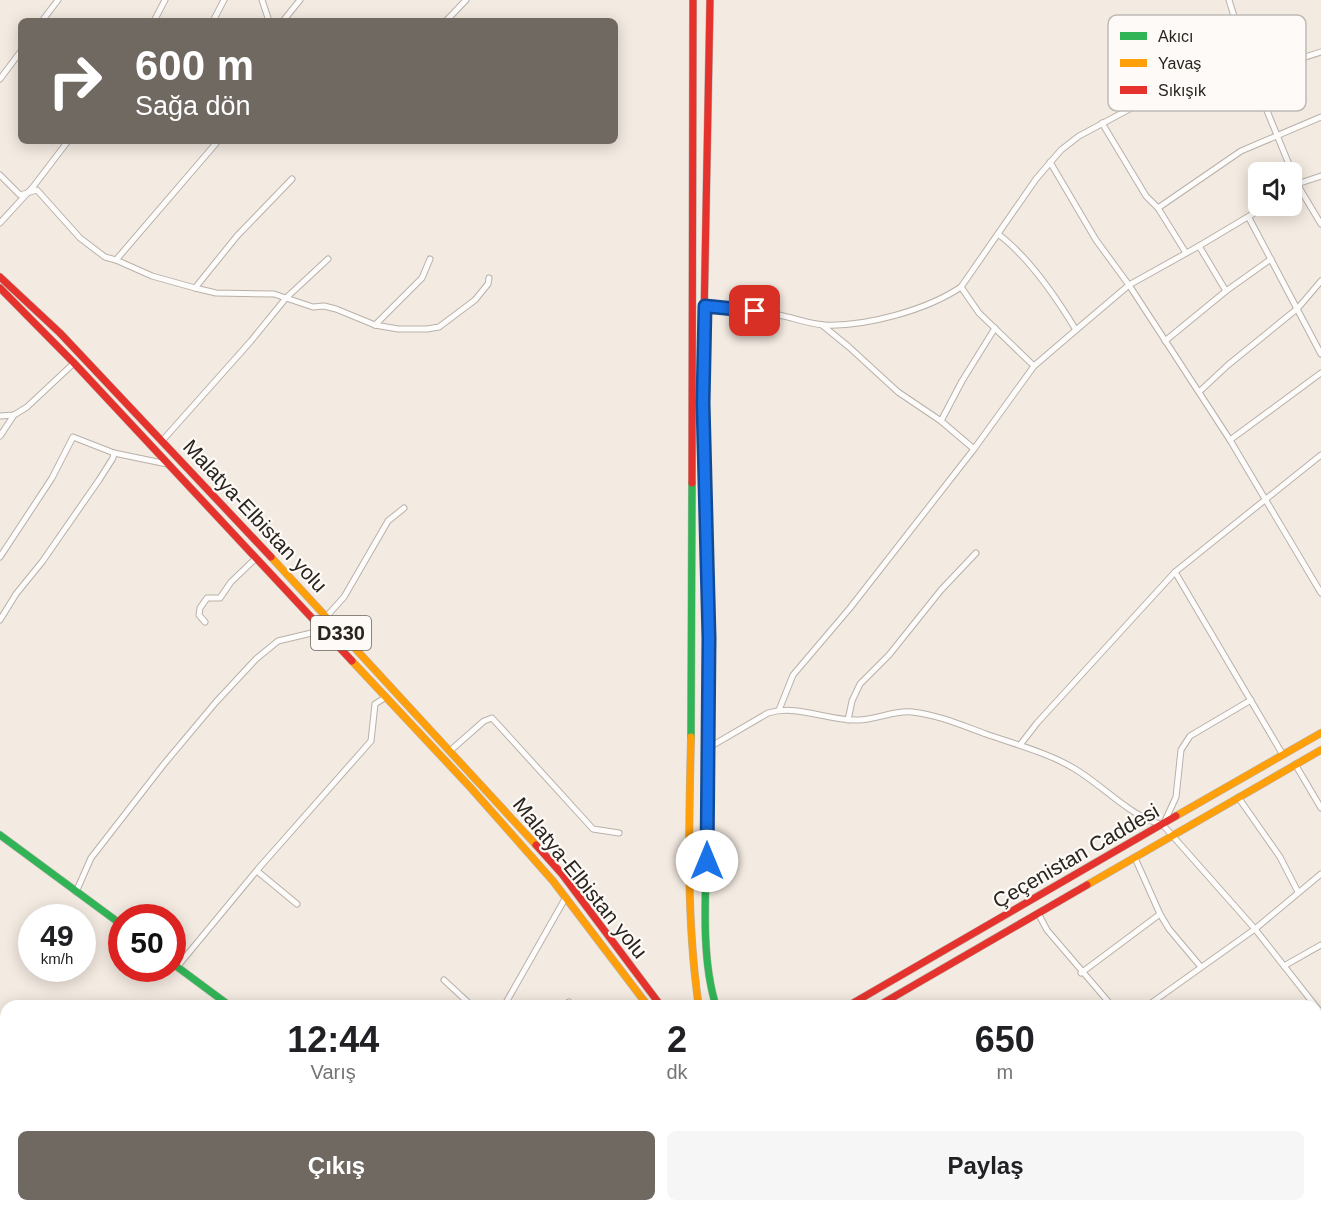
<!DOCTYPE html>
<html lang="tr">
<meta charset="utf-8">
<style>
body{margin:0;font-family:Arial,sans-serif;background:#f6f6f6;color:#202124;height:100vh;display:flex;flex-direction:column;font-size:22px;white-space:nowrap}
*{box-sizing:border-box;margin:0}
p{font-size:20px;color:#757577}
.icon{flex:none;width:33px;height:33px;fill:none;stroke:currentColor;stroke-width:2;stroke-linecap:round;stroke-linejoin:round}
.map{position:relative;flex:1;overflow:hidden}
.side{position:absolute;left:0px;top:1000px;width:1322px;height:212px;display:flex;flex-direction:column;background:#fff;border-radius:18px 18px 0 0;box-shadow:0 3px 15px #0003}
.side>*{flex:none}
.guide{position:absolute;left:18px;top:18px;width:600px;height:126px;border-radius:9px;box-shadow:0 3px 15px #0003;background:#706962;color:#fff;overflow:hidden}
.fabs{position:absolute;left:1248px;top:162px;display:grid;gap:12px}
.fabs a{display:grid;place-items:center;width:54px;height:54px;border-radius:9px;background:#fff;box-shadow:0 3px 15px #0003;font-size:30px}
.speed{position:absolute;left:18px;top:904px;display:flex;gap:12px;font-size:30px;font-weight:700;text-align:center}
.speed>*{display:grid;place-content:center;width:78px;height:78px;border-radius:50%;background:#fff;box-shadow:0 3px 15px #0003;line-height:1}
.speed small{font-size:15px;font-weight:400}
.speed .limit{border:9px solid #d22;background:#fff;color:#111}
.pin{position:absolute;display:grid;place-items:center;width:51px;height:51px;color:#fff;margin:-26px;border-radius:12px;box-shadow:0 3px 9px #0006}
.me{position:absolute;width:66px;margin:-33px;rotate:0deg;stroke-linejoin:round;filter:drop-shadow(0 0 4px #0008)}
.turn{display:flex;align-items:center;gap:21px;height:126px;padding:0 18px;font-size:27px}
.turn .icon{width:78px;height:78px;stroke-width:2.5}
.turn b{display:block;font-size:42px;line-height:51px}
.eta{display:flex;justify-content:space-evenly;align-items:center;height:102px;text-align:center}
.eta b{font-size:36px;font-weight:700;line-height:42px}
.button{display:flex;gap:12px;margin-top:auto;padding:12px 18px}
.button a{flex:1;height:69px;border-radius:9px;background:#706962;color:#fff;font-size:24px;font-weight:700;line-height:69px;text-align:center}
.button a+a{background:#f6f6f6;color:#202124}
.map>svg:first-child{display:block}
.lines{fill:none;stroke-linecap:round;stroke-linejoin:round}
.street-casing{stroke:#b8b1aa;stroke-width:7}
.fast-casing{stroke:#b8b1aa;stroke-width:8}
.slow-casing{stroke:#b8b1aa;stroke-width:8}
.jam-casing{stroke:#b8b1aa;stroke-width:8}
.street{stroke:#fdfcfa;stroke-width:5}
.fast{stroke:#30b455;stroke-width:7}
.slow{stroke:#ff9f0a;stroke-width:7}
.jam{stroke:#e5322d;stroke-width:7}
.route-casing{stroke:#114b97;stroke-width:15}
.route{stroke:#1a73e8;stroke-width:10}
.labels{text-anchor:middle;stroke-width:4.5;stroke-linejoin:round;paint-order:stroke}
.shield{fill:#fdfaf7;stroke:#69645f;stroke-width:1.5}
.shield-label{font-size:20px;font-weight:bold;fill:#2a241e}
.street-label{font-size:21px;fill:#2a241e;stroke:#fdfaf7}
.key{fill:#fdfaf7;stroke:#bebab6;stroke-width:1.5}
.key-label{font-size:16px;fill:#2a241e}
</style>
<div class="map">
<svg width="1321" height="1211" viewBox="0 0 1321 1211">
<rect width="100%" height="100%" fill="#f3eae1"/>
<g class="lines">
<defs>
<g id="street">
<polyline points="262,0 269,21"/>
<polyline points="1229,0 1252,74 1297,184 1321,224"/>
<polyline points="42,21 58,0"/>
<polyline points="154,21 165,0"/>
<polyline points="213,21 224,0"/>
<polyline points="283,21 300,0"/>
<polyline points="446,21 466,0"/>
<polyline points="0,79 21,51"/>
<polyline points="1102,123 1146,196 1158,208 1241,151 1321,117"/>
<polyline points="218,141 116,260 152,276 195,288 216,293 274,294 313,307 324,306 336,309 375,325 398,329 427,329 439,327 475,300 488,284 489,278"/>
<polyline points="1050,162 1096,240 1129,285 1230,440"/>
<polyline points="0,175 20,195 37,190 80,238 105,257 116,260"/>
<polyline points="1292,187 1297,184 1321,176"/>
<polyline points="1158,208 1186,253"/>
<polyline points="1249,218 1321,354"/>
<polyline points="0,223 33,187 68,141"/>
<path d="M998 234C1029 257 1056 297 1076 330L1034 366"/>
<polyline points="195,288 237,236 292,179"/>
<polyline points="1226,291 1199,246 1266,206"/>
<path d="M706 306C730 308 755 310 779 315 794 318 809 324 824 325 865 327 927 310 961 287L1036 179 1061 150 1079 136 1137 105 1186 90 1252 74 1321 52"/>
<polyline points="375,325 422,278 430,259"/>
<polyline points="822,325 849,347 898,392 941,421 974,449"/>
<polyline points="1076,330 1129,285 1199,246"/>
<polyline points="1165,341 1226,291 1271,259"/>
<polyline points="1321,373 1230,440 1321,593"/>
<polyline points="1199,392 1228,365 1298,308 1321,281"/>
<polyline points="0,416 14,415 27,407 74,363"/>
<polyline points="941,421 962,381 995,328"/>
<polyline points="0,436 14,415"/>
<polyline points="162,441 251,341 286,298 328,259"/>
<polyline points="0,557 52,478 73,437 114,453 167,464"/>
<polyline points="1175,572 1283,755"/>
<polyline points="326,617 344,597 388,521 404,508"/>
<polyline points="0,620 16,594 42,562 99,480 113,458 114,453"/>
<polyline points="205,622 199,615 200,608 207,598 220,598 231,582 256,558"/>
<polyline points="779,710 793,675 850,608 974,449 1034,366 979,313 961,287"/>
<polyline points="848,720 852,701 860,684 889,655 941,590 976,553"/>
<polyline points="1020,745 1037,723 1175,572 1321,455"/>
<path d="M708 748 768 713C798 704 827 721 858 720 876 720 894 710 912 712 938 715 961 725 986 734 1014 744 1049 753 1075 769 1105 787 1129 816 1163 825L1255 929 1321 1013 1316 1017"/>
<polyline points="451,750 484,721 492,718 593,829 619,833"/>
<polyline points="1295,764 1321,808"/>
<polyline points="1238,797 1280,857 1298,892"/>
<polyline points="1164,823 1176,797 1181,750 1190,736 1251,700"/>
<polyline points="1135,858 1160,914 1169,929 1201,967"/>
<polyline points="257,871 297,904"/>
<polyline points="76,892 91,858 164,764 216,702 256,659 278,641 324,630"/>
<polyline points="1038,913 1047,930 1112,1006"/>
<polyline points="1284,966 1321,945"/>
<polyline points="177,967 258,869 371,741 375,704 386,697"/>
<polyline points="1081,973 1160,914"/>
<polyline points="444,980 472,1006"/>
<polyline points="504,1006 566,897"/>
<polyline points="563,1006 569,1002"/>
<polyline points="1147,1006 1255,929 1321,874"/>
<polyline points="1316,1112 1321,1119"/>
<polyline points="1316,1156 1321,1152"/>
<polyline points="895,1206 898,1211"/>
<polyline points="1029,1206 1033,1211"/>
<polyline points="1270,1206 1274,1211"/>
<polyline points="459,1211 463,1206"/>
<polyline points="908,1211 914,1206"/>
<polyline points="1042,1211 1049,1206"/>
<polyline points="1131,1211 1137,1206"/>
</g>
<g id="fast">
<polyline points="691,737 692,483"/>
<path d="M707 823C707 880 699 952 716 1006"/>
<polyline points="0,835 122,925"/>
<polyline points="172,963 230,1006"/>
<polyline points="500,1206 507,1211"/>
<polyline points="819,1206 822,1211"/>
</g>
<g id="slow">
<polyline points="704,319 703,403 709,638 707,823"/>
<polyline points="271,557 536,845"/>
<polyline points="352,661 470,787 553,881 648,1006"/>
<path d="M691 737C689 825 686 913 698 1001L694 1006"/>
<polyline points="1176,816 1321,733"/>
<polyline points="1087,885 1321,750"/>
<polyline points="697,1206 697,1211"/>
<polyline points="797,1206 801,1211"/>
</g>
<g id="jam">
<polyline points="0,277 60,333 271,557"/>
<polyline points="0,288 74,363 352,661"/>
<polyline points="704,319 710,0"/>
<polyline points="692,483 693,0"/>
<polyline points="536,845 562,874 661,1006"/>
<polyline points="848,1006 1176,816"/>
<polyline points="878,1006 1087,885"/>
<polyline points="684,1206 684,1211"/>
</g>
</defs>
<use href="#street" class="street-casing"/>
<use href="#fast" class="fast-casing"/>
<use href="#slow" class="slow-casing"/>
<use href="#jam" class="jam-casing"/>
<use href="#street" class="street"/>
<use href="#fast" class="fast"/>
<use href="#slow" class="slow"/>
<use href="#jam" class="jam"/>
</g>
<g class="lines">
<defs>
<polyline id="route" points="707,861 709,638 703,403 705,306 755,311"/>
</defs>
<use href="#route" class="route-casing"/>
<use href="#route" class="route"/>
</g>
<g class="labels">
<rect class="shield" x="311" y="616" width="60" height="34" rx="4.5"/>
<g class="shield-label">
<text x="341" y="640">D330</text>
</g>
<g class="street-label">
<text transform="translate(255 516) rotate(47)" y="7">Malatya-Elbistan yolu</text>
<text transform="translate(1076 856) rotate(-30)" y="7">Çeçenistan Caddesi</text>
<text transform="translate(580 878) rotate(51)" y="7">Malatya-Elbistan yolu</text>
</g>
</g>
<rect x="1108" y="15" width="198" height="96" rx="9" class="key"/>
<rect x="1120" y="32" width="27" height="8" fill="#30b455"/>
<rect x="1120" y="59" width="27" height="8" fill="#ff9f0a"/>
<rect x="1120" y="86" width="27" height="8" fill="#e5322d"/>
<g class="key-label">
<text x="1158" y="42">Akıcı</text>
<text x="1158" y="69">Yavaş</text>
<text x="1158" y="96">Sıkışık</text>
</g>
</svg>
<div class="fabs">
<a><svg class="icon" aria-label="sound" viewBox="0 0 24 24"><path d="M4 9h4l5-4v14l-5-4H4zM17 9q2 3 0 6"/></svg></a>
</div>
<div class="speed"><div>49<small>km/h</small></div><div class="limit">50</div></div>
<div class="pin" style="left:755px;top:311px;background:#d93025"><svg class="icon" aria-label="arrive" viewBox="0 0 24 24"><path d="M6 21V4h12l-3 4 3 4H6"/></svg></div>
<svg class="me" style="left:707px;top:861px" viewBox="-20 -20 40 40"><circle r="19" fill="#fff"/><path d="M0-13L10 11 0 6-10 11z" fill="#1a73e8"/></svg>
<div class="guide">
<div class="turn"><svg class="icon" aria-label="right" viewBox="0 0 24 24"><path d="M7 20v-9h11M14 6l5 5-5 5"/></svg><div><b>600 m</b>Sağa dön</div></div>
</div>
<section class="side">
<div class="eta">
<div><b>12:44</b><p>Varış</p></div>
<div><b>2</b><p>dk</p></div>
<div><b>650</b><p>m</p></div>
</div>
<div class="button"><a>Çıkış</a><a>Paylaş</a></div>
</section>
</div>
